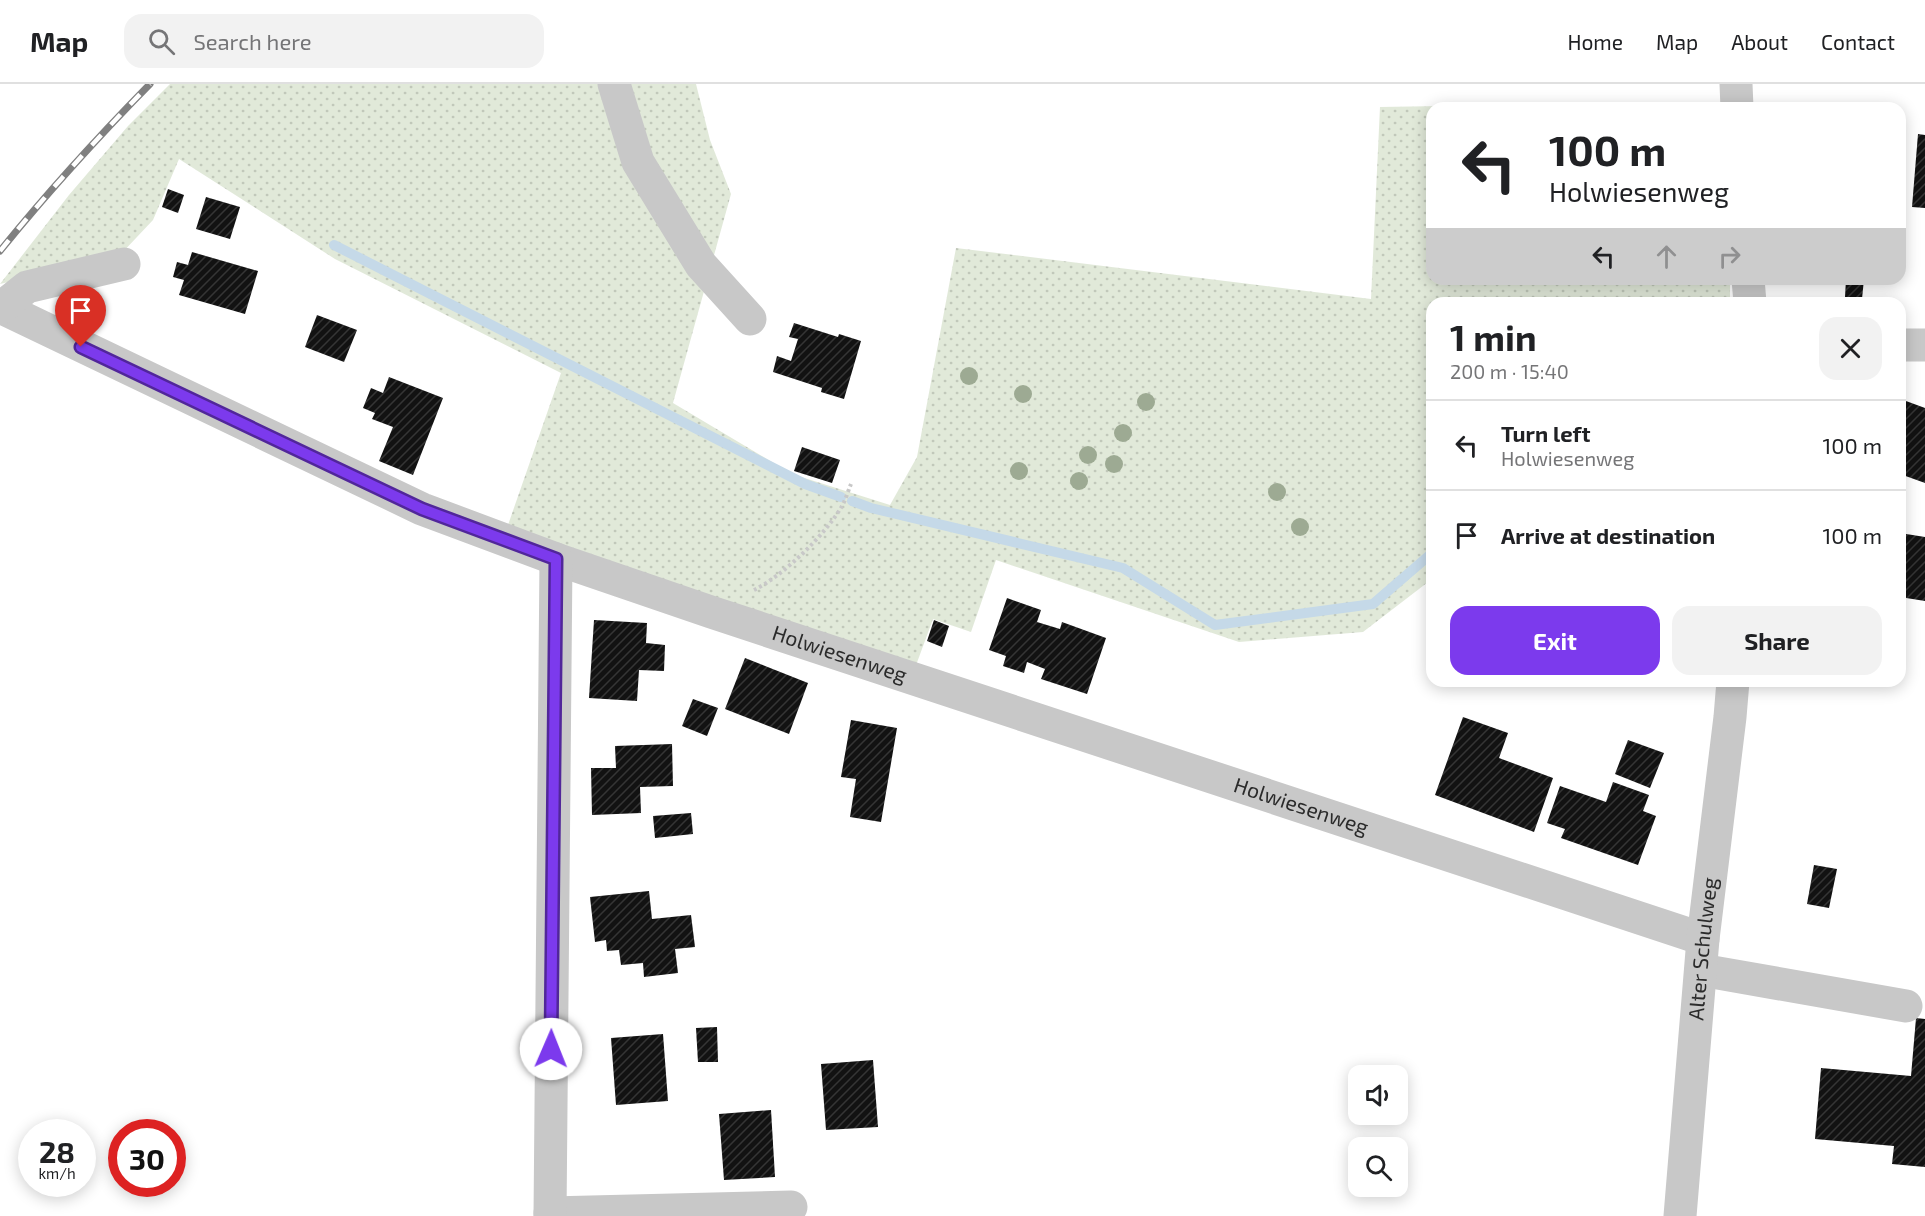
<!DOCTYPE html>
<meta charset="utf-8">
<style>
body{margin:0;font-family:"Exo 2",sans-serif;background:#f2f2f2;color:#202124;height:100vh;display:flex;flex-direction:column;font-size:22px;white-space:nowrap}
*{box-sizing:border-box;margin:0}
p{font-size:20px;color:#757577}
.icon{flex:none;width:33px;height:33px;fill:none;stroke:currentColor;stroke-width:2;stroke-linecap:round;stroke-linejoin:round}
.map{position:relative;flex:1;overflow:hidden}
.details{position:absolute;left:1426px;top:213px;width:480px;height:390px;display:flex;flex-direction:column;background:#fff;border-radius:18px;box-shadow:0 3px 15px #0003}
.details>*{flex:none}
.banner{position:absolute;left:1426px;top:18px;width:480px;height:183px;border-radius:18px;box-shadow:0 3px 15px #0003;background:#fff;color:#202124;overflow:hidden}
.buttons{position:absolute;left:1348px;top:981px;display:grid;gap:12px}
.buttons a{display:grid;place-items:center;width:60px;height:60px;border-radius:12px;background:#fff;box-shadow:0 3px 15px #0003;font-size:30px}
.speed{position:absolute;left:18px;top:1035px;display:flex;gap:12px;font-size:30px;font-weight:700;text-align:center}
.speed>*{display:grid;place-content:center;width:78px;height:78px;border-radius:50%;background:#fff;box-shadow:0 3px 15px #0003;line-height:1}
.speed small{font-size:15px;font-weight:400}
.speed .limit{border:9px solid #d22;background:#fff;color:#111}
.pin{position:absolute;display:grid;place-items:center;width:51px;height:51px;color:#fff;margin:-62px -26px;border-radius:50% 50% 50% 0;rotate:-45deg;box-shadow:0 0 6px #0007}
.pin .icon{rotate:45deg}
.me{position:absolute;width:66px;margin:-33px;rotate:1deg;stroke-linejoin:round;filter:drop-shadow(0 0 4px #0008)}
.turn{display:flex;align-items:center;gap:21px;height:126px;padding:0 24px;font-size:27px}
.turn .icon{width:78px;height:78px;stroke-width:2.5}
.turn b{display:block;font-size:42px;line-height:51px}
.lanes{display:flex;align-items:center;height:57px;padding:0 24px;background:#0003;justify-content:center;gap:30px;direction:ltr}
.lanes .off{opacity:.35}
.round{display:grid;place-items:center;flex:none;width:63px;height:63px;border-radius:18px;background:#f2f2f2}
.headline{display:flex;align-items:center;justify-content:space-between;height:102px;padding:0 24px}
h1{font-size:36px;font-weight:700;line-height:45px}
.action{display:flex;gap:12px;margin-top:auto;padding:12px 24px}
.action a{flex:1;height:69px;border-radius:18px;background:#7c3aed;color:#fff;font-size:24px;font-weight:700;line-height:69px;text-align:center}
.action a+a{background:#f2f2f2;color:#202124}
ul{padding:0;list-style:none}
li{display:flex;align-items:center;gap:18px;height:90px;padding:0 24px;border-top:2px solid #e0e0e0}
li div{flex:1}
li b{display:block;font-size:22px}
li em{font-style:normal}
header{display:flex;align-items:center;gap:36px;box-sizing:border-box;height:84px;padding:0 30px;background:#fff;border-bottom:2px solid #e0e0e0}
header strong{font-size:28px}
nav{display:flex;gap:33px;margin-inline-start:auto;font-size:21px}
.search{width:420px;height:54px;background:#f2f2f2;display:flex;align-items:center;gap:15px;box-sizing:border-box;padding:0 21px;border-radius:18px;color:#757577;font-size:22px}
.map>svg:first-child{display:block}
.grass{fill:url(#grass-dots)}
.lines{fill:none;stroke-linecap:round;stroke-linejoin:round}
.stream{stroke:#c5d9e8;stroke-width:10}
.building{fill:url(#building-hatch)}
.path{stroke:#c8c8c8;stroke-width:4;stroke-dasharray:3 3;stroke-linecap:butt}
.minor{stroke:#c8c8c8;stroke-width:33}
.rail-casing{stroke:#808080;stroke-width:7}
.rail{stroke:#fff;stroke-width:4.5;stroke-dasharray:14;stroke-linecap:butt}
.tree{fill:#9daa93}
.route-casing{stroke:#51269a;stroke-width:15}
.route{stroke:#7c3aed;stroke-width:10}
.labels{text-anchor:middle;stroke-width:6;stroke-linejoin:round;paint-order:stroke}
.street-label{font-size:21px;fill:#2b2b2b;stroke:#fff}
</style>
<header>
<strong>Map</strong>
<div class="search"><svg class="icon" aria-label="search" viewBox="0 0 24 24"><circle cx="10" cy="10" r="6"/><path d="M15 15l6 6"/></svg>Search here</div>
<nav><a>Home</a><a>Map</a><a>About</a><a>Contact</a></nav>
</header>
<div class="map">
<svg width="1925" height="1132" viewBox="0 0 1925 1132">
<defs>
<pattern id="grass-dots" width="8" height="8" patternUnits="userSpaceOnUse" patternTransform="scale(1.5)"><rect width="8" height="8" fill="#e1e9d9"/><path d="M2 2h.1M6 6h.1" fill="none" stroke="#c1c8ba" stroke-width="1.8" stroke-linecap="round"/></pattern>
<pattern id="building-hatch" width="6" height="6" patternUnits="userSpaceOnUse" patternTransform="scale(1.5)"><rect width="6" height="6" fill="#121212"/><path d="M-1 1l2-2M0 6l6-6M5 7l2-2" fill="none" stroke="#353535"/></pattern>
</defs>
<rect width="100%" height="100%" fill="#fff"/>
<polygon class="grass" points="170,0 696,0 710,56 731,110 673,319 792,390 890,421 917,373 956,164 1371,215 1380,23 1502,21 1502,24 1432,24 1432,195 1730,195 1730,219 1432,219 1432,495 1363,548 1239,558 996,476 971,548 933,535 908,603 501,461 561,289 335,175 179,75 153,136 120,171 0,200 69,111 128,42"/>
<g class="lines">
<g class="stream">
<polyline points="334,161 805,400 841,413"/>
<polyline points="852,417 871,424 1123,484 1215,541 1373,520 1432,469"/>
</g>
</g>
<g class="building">
<polygon points="1918,50 1925,51 1925,124 1912,123"/>
<polygon points="168,105 184,111 178,129 162,123"/>
<polygon points="206,113 240,123 230,155 196,145"/>
<polygon points="192,168 258,187 245,230 179,211 184,196 173,193 177,178 188,181"/>
<polygon points="1846,195 1864,195 1862,215 1845,213"/>
<polygon points="317,231 357,246 344,278 305,263"/>
<polygon points="794,239 838,253 839,250 861,257 844,315 821,308 822,304 773,288 777,272 791,277 798,255 789,253"/>
<polygon points="389,293 443,314 413,391 379,377 393,343 372,335 375,329 363,324 371,304 383,309"/>
<polygon points="1906,317 1925,324 1925,399 1900,390 1900,333"/>
<polygon points="802,363 840,376 832,399 794,387"/>
<polygon points="1900,449 1925,453 1925,517 1900,513"/>
<polygon points="1007,514 1041,526 1037,538 1060,545 1062,538 1106,554 1087,610 1041,595 1045,585 1027,578 1024,589 1003,582 1006,572 989,566"/>
<polygon points="594,536 647,539 646,559 665,561 664,587 639,586 637,617 589,614"/>
<polygon points="934,536 949,542 942,563 927,557"/>
<polygon points="745,574 808,599 789,650 725,625"/>
<polygon points="693,615 718,624 707,652 682,642"/>
<polygon points="1463,633 1508,649 1499,674 1553,694 1534,748 1435,711"/>
<polygon points="851,636 897,644 881,738 850,733 856,695 841,693"/>
<polygon points="1628,656 1664,669 1650,704 1615,690"/>
<polygon points="672,660 673,702 640,703 641,729 592,731 591,684 616,684 615,662"/>
<polygon points="1613,698 1649,711 1643,727 1656,732 1638,781 1561,754 1565,745 1547,739 1560,702 1606,718"/>
<polygon points="691,729 693,750 655,754 653,732"/>
<polygon points="1814,781 1837,785 1829,824 1807,820"/>
<polygon points="649,807 652,835 691,831 695,863 675,865 678,889 644,893 643,879 621,881 619,866 607,867 606,856 595,858 590,813"/>
<polygon points="1916,934 1925,935 1925,1083 1892,1080 1894,1062 1815,1055 1821,984 1911,992"/>
<polygon points="717,943 718,978 698,978 696,944"/>
<polygon points="663,950 668,1017 616,1021 611,954"/>
<polygon points="873,976 878,1043 826,1046 821,980"/>
<polygon points="771,1026 775,1093 724,1096 719,1030"/>
</g>
<g class="lines">
<path class="path" d="M754 506C783 492 826 450 842 422 846 415 848 407 851 400"/>
<g class="minor">
<polyline points="614,0 638,78 701,181 750,235"/>
<polyline points="1736,0 1737,24"/>
<polyline points="1748,195 1750,219"/>
<path id="s1" d="M0 223 422 425 556 475 711 528 1703 855"/>
<polyline points="1,224 27,203 124,180"/>
<polyline points="1900,261 1925,261"/>
<polyline points="1701,886 1906,922"/>
<polyline points="550,1129 791,1123"/>
<polyline points="550,1132 556,475"/>
<path id="s2" d="M1680 1132 1703 855 1730 633 1733 597"/>
</g>
<defs>
<path id="rail" d="M0 167C47 109 98 53 150 0"/>
</defs>
<use href="#rail" class="rail-casing"/>
<use href="#rail" class="rail"/>
</g>
<g class="tree">
<circle cx="969" cy="292" r="9"/>
<circle cx="1023" cy="310" r="9"/>
<circle cx="1146" cy="318" r="9"/>
<circle cx="1123" cy="349" r="9"/>
<circle cx="1088" cy="371" r="9"/>
<circle cx="1114" cy="380" r="9"/>
<circle cx="1019" cy="387" r="9"/>
<circle cx="1079" cy="397" r="9"/>
<circle cx="1277" cy="408" r="9"/>
<circle cx="1300" cy="443" r="9"/>
</g>
<g class="lines">
<defs>
<polyline id="route" points="81,263 422,425 556,475 551,965"/>
</defs>
<use href="#route" class="route-casing"/>
<use href="#route" class="route"/>
</g>
<g class="labels">
<g class="street-label">
<text dy="7" stroke="none"><textPath href="#s1" startOffset="910">Holwiesenweg</textPath></text>
<text dy="7" stroke="none"><textPath href="#s1" startOffset="1396">Holwiesenweg</textPath></text>
<text dy="7" stroke="none"><textPath href="#s2" startOffset="268">Alter Schulweg</textPath></text>
</g>
</g>
</svg>
<div class="buttons">
<a><svg class="icon" aria-label="sound" viewBox="0 0 24 24"><path d="M4 9h4l5-4v14l-5-4H4zM17 9q2 3 0 6"/></svg></a>
<a><svg class="icon" aria-label="search" viewBox="0 0 24 24"><circle cx="10" cy="10" r="6"/><path d="M15 15l6 6"/></svg></a>
</div>
<div class="speed"><div>28<small>km/h</small></div><div class="limit">30</div></div>
<div class="pin" style="left:81px;top:263px;background:#d93025"><svg class="icon" aria-label="arrive" viewBox="0 0 24 24"><path d="M6 21V4h12l-3 4 3 4H6"/></svg></div>
<svg class="me" style="left:551px;top:965px" viewBox="-20 -20 40 40"><circle r="19" fill="#fff"/><path d="M0-13L10 11 0 6-10 11z" fill="#7c3aed"/></svg>
<div class="banner">
<div class="turn"><svg class="icon" aria-label="left" viewBox="0 0 24 24"><path d="M17 20v-9H6M10 6l-5 5 5 5"/></svg><div><b>100 m</b>Holwiesenweg</div></div>
<div class="lanes"><svg class="icon" aria-label="left" viewBox="0 0 24 24"><path d="M17 20v-9H6M10 6l-5 5 5 5"/></svg><svg class="icon off" aria-label="ahead" viewBox="0 0 24 24"><path d="M12 20V5M6 11l6-6 6 6"/></svg><svg class="icon off" aria-label="right" viewBox="0 0 24 24"><path d="M7 20v-9h11M14 6l5 5-5 5"/></svg></div>
</div>
<section class="details">
<div class="headline"><div><h1>1 min</h1><p>200 m · 15:40</p></div><a class="round"><svg class="icon" aria-label="close" viewBox="0 0 24 24"><path d="M6 6l12 12M18 6L6 18"/></svg></a></div>
<ul>
<li><svg class="icon" aria-label="left" viewBox="0 0 24 24"><path d="M17 20v-9H6M10 6l-5 5 5 5"/></svg><div><b>Turn left</b><p>Holwiesenweg</p></div><em>100 m</em></li>
<li><svg class="icon" aria-label="arrive" viewBox="0 0 24 24"><path d="M6 21V4h12l-3 4 3 4H6"/></svg><div><b>Arrive at destination</b></div><em>100 m</em></li>
</ul>
<div class="action"><a>Exit</a><a>Share</a></div>
</section>
</div>
